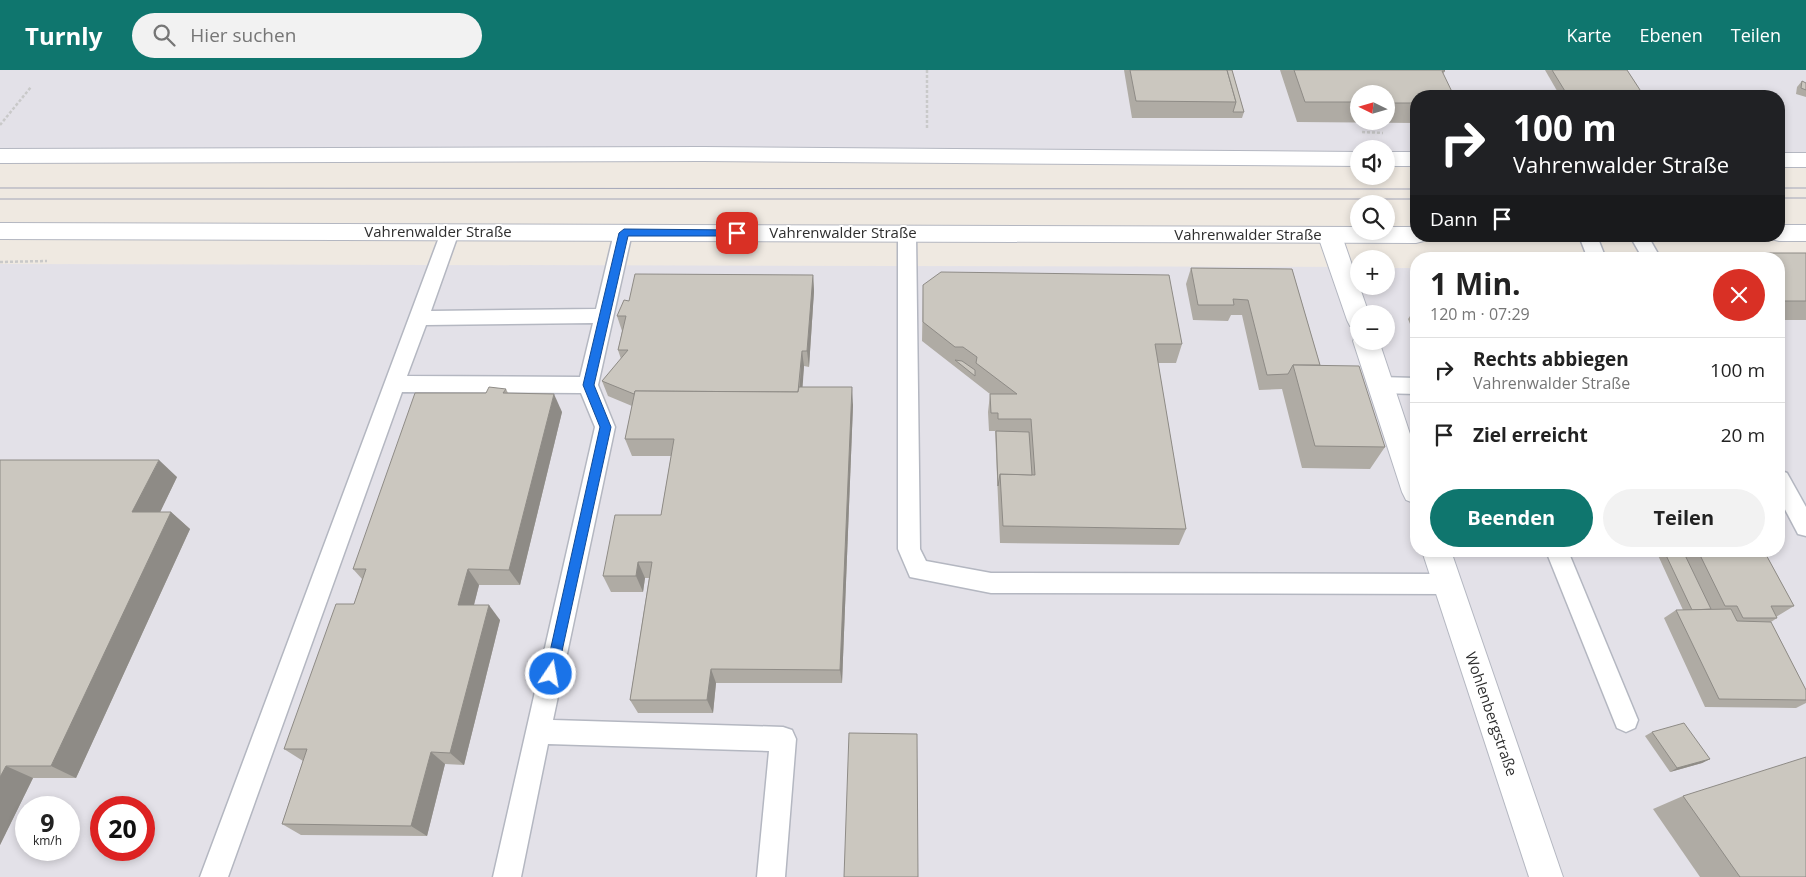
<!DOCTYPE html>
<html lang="de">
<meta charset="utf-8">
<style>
body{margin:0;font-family:"Open Sans",sans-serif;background:#f2f2f2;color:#222;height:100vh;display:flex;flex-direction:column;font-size:19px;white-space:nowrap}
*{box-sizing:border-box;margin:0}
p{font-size:16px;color:#767676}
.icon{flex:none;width:28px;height:28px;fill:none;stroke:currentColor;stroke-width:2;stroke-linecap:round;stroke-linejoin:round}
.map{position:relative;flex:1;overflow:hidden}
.sheet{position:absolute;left:1410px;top:182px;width:375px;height:305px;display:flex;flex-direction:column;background:#fff;border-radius:20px;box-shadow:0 2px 8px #0003}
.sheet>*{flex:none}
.banner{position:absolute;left:1410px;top:20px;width:375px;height:152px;border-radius:20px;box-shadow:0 2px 8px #0003;background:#202124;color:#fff;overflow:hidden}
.needle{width:32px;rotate:275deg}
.tools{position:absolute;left:1350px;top:15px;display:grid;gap:10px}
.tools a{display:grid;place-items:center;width:45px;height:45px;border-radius:50%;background:#fff;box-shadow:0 2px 8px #0003;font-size:25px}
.speed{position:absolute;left:15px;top:726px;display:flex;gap:10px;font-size:25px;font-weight:700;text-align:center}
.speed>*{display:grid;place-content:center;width:65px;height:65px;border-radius:50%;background:#fff;box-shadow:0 2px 8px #0003;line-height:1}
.speed small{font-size:12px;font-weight:400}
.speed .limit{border:8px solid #d22;background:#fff;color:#111}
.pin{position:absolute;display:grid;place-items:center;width:42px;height:42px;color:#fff;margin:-21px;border-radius:10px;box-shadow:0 2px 8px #0006}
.me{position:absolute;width:55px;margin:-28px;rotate:12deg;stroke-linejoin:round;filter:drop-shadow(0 0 4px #0008)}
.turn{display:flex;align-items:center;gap:18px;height:105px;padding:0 20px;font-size:22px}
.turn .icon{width:65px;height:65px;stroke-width:2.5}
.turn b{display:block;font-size:35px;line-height:42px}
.then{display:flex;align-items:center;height:48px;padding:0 20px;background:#0003;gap:10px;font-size:19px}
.round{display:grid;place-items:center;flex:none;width:52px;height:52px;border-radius:26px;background:#f2f2f2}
.headline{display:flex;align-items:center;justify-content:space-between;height:85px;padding:0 20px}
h1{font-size:30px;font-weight:700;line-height:38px}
.action{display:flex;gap:10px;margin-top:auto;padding:10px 20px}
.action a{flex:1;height:58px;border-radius:30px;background:#0f766e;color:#fff;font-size:20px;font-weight:700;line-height:58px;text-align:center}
.action a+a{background:#f2f2f2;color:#222}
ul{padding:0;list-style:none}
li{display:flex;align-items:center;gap:15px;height:65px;padding:0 20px;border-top:1px solid #e0e0e0}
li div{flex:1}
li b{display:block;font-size:19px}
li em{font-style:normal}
header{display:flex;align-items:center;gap:30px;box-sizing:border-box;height:70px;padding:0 25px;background:#0f766e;color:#fff}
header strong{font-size:24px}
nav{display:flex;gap:28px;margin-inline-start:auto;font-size:18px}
.search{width:350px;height:45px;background:#f2f2f2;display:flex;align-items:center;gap:12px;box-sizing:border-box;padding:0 18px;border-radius:28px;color:#767676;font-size:19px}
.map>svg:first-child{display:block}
.industrial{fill:#e3e1e8;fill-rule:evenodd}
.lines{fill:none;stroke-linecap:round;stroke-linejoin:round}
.service-casing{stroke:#b4b7c1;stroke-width:3}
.minor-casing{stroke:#b4b7c1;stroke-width:2}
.secondary-casing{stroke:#b4b7c1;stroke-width:2}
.path{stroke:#c9c9c9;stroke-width:2.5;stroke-dasharray:3 2;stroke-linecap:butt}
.service{fill:#fff;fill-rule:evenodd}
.minor{fill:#fff;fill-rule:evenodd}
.secondary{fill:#fff;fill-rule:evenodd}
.tram{stroke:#a3a6b8;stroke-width:1}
.wall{fill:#afaba4;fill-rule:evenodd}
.shaded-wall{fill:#8e8b86}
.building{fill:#cbc7bf;stroke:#8e8b86}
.route{fill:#1a73e8;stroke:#114b97}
.labels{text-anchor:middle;stroke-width:4;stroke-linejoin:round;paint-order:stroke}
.street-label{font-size:15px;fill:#2e2e2e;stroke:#fff}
</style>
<header>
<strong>Turnly</strong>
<div class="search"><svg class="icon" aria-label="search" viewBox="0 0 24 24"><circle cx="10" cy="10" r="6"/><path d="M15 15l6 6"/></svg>Hier suchen</div>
<nav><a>Karte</a><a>Ebenen</a><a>Teilen</a></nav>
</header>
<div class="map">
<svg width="1806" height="807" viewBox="0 0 1806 807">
<rect width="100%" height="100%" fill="#efe9e1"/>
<g class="industrial">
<path d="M0 0H1806V90H1779V26H1416V89H1386V79H1359V89L0 86ZM1359 24H1386V51H1359Z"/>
<path d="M0 194 1359 197V216H1386V198H1416V481H1779V199H1806V807H0ZM1359 244H1386V271H1359ZM26 738H69V780H26ZM101 738H144V780H101Z"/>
</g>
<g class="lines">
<defs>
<g id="service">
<path d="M450 156 456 158 459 162 431 241 596 239 614 163 617 159 623 157 629 159 632 163 598 315 615 357 553 650 783 657 792 660 796 669 785 807H757L769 681 548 674 521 807H493L595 357 581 323 402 322 228 807H200L441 162 444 158ZM593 253 580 307 407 306 426 255Z"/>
<polygon points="907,157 913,159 916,163 920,479 926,491 991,503 1447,504 1455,507 1458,514 1455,521 1447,524 991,523 910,507 898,479 898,163 901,159"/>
<polygon points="1579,166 1597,166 1606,189 1588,189"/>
<polygon points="1630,166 1648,166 1661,189 1643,189"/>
<polygon points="1380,307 1416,308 1416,324 1380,323 1373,321 1370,315 1373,309"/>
<polygon points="1779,400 1787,403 1806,437 1806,466 1798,464 1779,428"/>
<polygon points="1546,481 1568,481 1638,650 1635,658 1626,662 1617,658"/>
</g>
<g id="minor">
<polygon points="1330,158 1338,160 1342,166 1369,244 1359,244 1359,259 1350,256 1347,250 1318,166 1322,160"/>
<polygon points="1357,264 1359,271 1379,271 1416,382 1416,434 1406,430 1402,422 1353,271"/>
<polygon points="1422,481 1451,481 1563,807 1529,807"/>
</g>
<g id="secondary">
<polygon points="703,77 1359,82 1359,96 703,91 0,93 0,79"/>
<rect x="1386" y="82" width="30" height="14"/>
<rect x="1779" y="83" width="27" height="14"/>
<polygon points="0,153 1359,157 1359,161 1386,161 1386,157 1416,157 1416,166 1427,166 1424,171 1416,173 0,169"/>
<polygon points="1779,155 1806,155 1806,171 1779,171 1771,169 1769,166 1779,166"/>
</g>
</defs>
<use href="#service" class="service-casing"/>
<use href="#minor" class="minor-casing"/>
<use href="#secondary" class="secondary-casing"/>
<g class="path">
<polyline points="927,0 927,59"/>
<polyline points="0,55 31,17"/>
<polyline points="1362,62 1383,63"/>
<polyline points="1431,189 1458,189"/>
<polyline points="0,192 47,191"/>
</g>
<use href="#service" class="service"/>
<use href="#minor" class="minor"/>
<use href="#secondary" class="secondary"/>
<g class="tram">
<polyline points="0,118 1416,119"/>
<polyline points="1779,118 1806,118"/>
<polyline points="1779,128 1806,128"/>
<polyline points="0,129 1416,129"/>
</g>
</g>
<g class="wall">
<polygon points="1124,0 1232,0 1244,42 1242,48 1132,48"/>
<path d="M1280 0H1444L1445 1 1443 4 1416 26V53L1297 52ZM1359 24H1386V51H1359Z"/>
<polygon points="1545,0 1627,0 1644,26 1560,26"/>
<polygon points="1802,11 1806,13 1806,27 1796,24 1797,17"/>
<polygon points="1695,183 1806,183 1806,250 1779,250 1779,189 1689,189"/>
<polygon points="1191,198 1292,199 1320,295 1385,377 1370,399 1302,398 1282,319 1259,320 1242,245 1231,245 1228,251 1193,250 1186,214"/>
<polygon points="813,205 814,221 809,297 804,296 802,317 853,335 842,613 716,613 713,643 638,643 630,630 649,508 645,508 643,522 611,522 603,506 661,445 671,386 632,386 625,369 632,336 608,326 602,311 621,289 618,280 622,261 617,246 629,231"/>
<polygon points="923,215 1182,274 1176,293 1158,293 1186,459 1179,475 1000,473 995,361 989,361 988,342 990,324 922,271"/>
<polygon points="1412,243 1416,243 1416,269 1408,249"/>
<polygon points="506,319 508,323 562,342 520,515 479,515 474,535 500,550 464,695 445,694 427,766 301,765 282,754 303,691 284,679 354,534 362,509 353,499 486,323"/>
<polygon points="0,390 177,407 160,442 171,442 190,459 76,708 33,708 0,775"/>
<polygon points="1656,481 1764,481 1794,536 1776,547 1777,548 1771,552 1806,620 1806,633 1796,638 1705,637 1664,548 1676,540 1683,540"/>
<polygon points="1652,662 1710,689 1702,693 1670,702 1645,666"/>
<polygon points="1683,726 1806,807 1700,807 1653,739"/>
</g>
<g class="shaded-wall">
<polygon points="813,205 814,221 809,297 807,281"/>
<polygon points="802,281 804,296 801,340 799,325"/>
<polygon points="852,317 853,335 842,613 840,600"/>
<polygon points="554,324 562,342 520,515 509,500"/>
<polygon points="159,390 177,407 152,459 132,442"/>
<polygon points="171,442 190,459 76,708 51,696"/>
<polygon points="638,492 645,508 643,522 636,506"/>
<polygon points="468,499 479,515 470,550 458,535"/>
<polygon points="489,535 500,550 464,695 450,683"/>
<polygon points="711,599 716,613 713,643 707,630"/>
<polygon points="431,682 445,694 427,766 411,756"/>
<polygon points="1710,689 1702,693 1670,702 1677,698"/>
<polygon points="6,696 33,708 0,775 0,707"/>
</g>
<g class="building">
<polygon points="1130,0 1227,0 1236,32 1136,31"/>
<polygon points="1227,0 1232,0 1244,42 1233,42 1236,32"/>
<polygon points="1294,0 1444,0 1445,1 1442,1 1454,26 1416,26 1416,33 1386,33 1386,24 1359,24 1359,32 1305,32"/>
<polygon points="1552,0 1627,0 1644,26 1568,26"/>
<polygon points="1802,11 1806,13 1806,20 1801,18"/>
<polygon points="1695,183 1806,183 1806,231 1779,231 1779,189 1698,189"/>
<polygon points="1191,198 1292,199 1320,295 1293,295 1288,304 1267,305 1248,230 1233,229 1234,235 1198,235"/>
<polygon points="941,202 1169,205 1182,274 1155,274 1186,459 1003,456 1000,404 1035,405 1031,349 998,349 998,343 991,343 990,324 1017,324 976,293 977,287 963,277 955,277 923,252 923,215"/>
<polygon points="635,204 813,205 807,281 802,281 798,322 635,321 634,324 602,311 628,280 618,280 626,246 617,246 624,230 629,231"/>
<polygon points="1412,243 1416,243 1416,254"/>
<polygon points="955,290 962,291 975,300 975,306"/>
<polygon points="1293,295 1359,296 1385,377 1315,376"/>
<polygon points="489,317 506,319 503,323 554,324 509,500 468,499 458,535 489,535 450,683 431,682 411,756 282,754 307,679 284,679 336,534 354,534 366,499 353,499 415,323 486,323"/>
<polygon points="799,317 852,317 840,600 711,599 707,630 630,630 652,492 638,492 636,506 603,506 615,445 661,445 674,369 625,369 635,321 798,322"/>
<polygon points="996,361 1029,362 1032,405 1000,404 998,416"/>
<polygon points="0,390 159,390 132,442 171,442 51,696 6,696 0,707"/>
<polygon points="1664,481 1683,481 1711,539 1692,540"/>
<polygon points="1698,481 1764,481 1794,536 1771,536 1777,548 1743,548 1737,536 1725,536"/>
<polygon points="1731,539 1737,551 1771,552 1806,620 1806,630 1719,629 1676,540"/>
<polygon points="1684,653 1710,689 1677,698 1652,662"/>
<polygon points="849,663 917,664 918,807 844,807"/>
<polygon points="1806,687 1806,807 1740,807 1683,726"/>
</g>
<polygon class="route" points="624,159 737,160 742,163 737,166 628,166 594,315 611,357 557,604 556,609 551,611 546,609 545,604 600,357 583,315 619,163"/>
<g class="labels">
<g class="street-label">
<text x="438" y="167">Vahrenwalder Straße</text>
<text x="843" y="168">Vahrenwalder Straße</text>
<text x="1248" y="170">Vahrenwalder Straße</text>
<text transform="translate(1491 644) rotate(71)" y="5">Wohlenbergstraße</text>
</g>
</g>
</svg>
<div class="tools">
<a><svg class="needle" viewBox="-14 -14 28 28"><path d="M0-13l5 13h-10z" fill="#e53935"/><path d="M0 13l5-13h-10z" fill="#767676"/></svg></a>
<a><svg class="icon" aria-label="sound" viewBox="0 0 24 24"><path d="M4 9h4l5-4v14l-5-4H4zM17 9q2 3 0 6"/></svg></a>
<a><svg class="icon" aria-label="search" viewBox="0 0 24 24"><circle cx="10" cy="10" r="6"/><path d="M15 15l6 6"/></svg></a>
<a>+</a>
<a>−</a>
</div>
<div class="speed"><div>9<small>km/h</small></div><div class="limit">20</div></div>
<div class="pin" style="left:737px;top:163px;background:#d93025"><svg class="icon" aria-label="arrive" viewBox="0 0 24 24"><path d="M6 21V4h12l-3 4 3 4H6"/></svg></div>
<svg class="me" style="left:551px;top:604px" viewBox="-20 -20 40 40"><circle r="17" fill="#1a73e8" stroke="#fff" stroke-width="3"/><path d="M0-11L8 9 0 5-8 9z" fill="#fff"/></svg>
<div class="banner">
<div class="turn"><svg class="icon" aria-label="right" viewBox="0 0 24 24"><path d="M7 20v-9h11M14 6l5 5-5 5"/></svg><div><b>100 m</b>Vahrenwalder Straße</div></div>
<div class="then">Dann<svg class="icon" aria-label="arrive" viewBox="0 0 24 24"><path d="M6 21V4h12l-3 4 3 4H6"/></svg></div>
</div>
<section class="sheet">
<div class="headline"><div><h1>1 Min.</h1><p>120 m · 07:29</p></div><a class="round" style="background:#d93025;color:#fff"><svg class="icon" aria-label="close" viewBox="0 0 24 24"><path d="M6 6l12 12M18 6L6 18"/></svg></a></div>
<ul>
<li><svg class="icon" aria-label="right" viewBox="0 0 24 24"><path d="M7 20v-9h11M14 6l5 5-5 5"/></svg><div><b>Rechts abbiegen</b><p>Vahrenwalder Straße</p></div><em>100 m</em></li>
<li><svg class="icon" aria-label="arrive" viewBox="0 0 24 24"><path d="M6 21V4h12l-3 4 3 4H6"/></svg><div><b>Ziel erreicht</b></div><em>20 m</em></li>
</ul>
<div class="action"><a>Beenden</a><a>Teilen</a></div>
</section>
</div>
